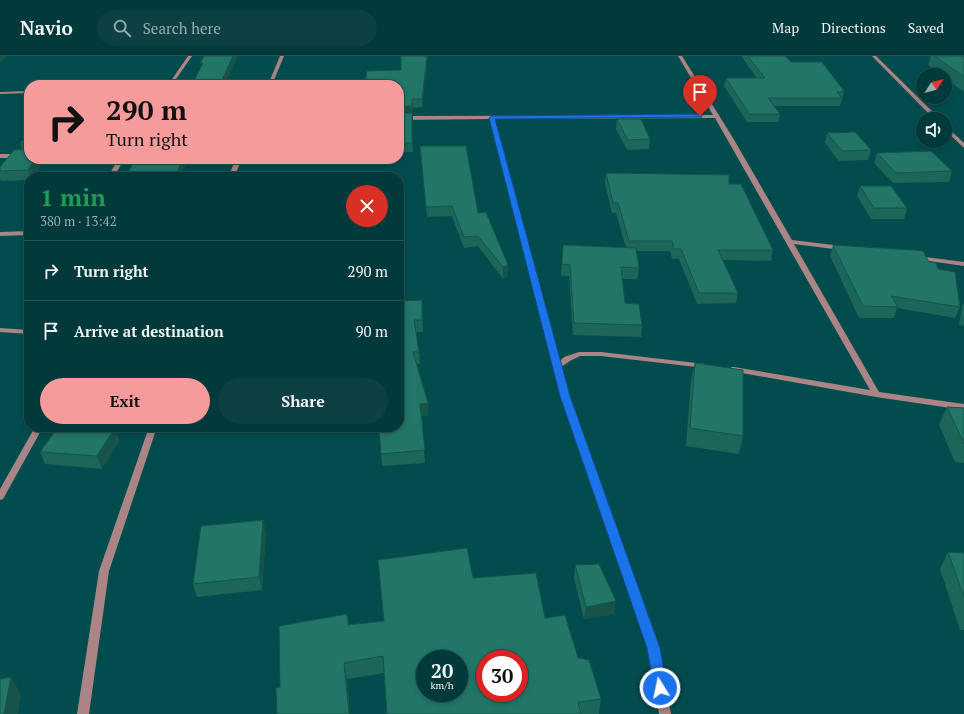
<!DOCTYPE html>
<meta charset="utf-8">
<style>
body{margin:0;font-family:"PT Serif",serif;background:#0c4042;color:#f1f3f6;height:100vh;display:flex;flex-direction:column;font-size:15px;white-space:nowrap}
*{box-sizing:border-box;margin:0}
p{font-size:13px;color:#96acaf}
.icon{flex:none;width:22px;height:22px;fill:none;stroke:currentColor;stroke-width:2;stroke-linecap:round;stroke-linejoin:round}
.map{position:relative;flex:1;overflow:hidden}
.details{position:absolute;left:24px;top:116px;width:380px;height:260px;display:flex;flex-direction:column;background:#02393a;border-radius:16px;box-shadow:0 2px 6px #0003,0 0 0 1px #235354}
.details>*{flex:none}
.guide{position:absolute;left:24px;top:24px;width:380px;height:84px;border-radius:16px;box-shadow:0 2px 6px #0003,0 0 0 1px #235354;background:#f59b9c;color:#111;overflow:hidden}
.needle{width:26px;rotate:54deg}
.buttons{position:absolute;left:916px;top:12px;display:grid;gap:8px}
.buttons a{display:grid;place-items:center;width:36px;height:36px;border-radius:50%;background:#02393a;box-shadow:0 2px 6px #0003,0 0 0 1px #235354;font-size:20px}
.speed{position:absolute;left:416px;top:594px;display:flex;gap:8px;font-size:20px;font-weight:700;text-align:center}
.speed>*{display:grid;place-content:center;width:52px;height:52px;border-radius:50%;background:#02393a;box-shadow:0 2px 6px #0003,0 0 0 1px #235354;line-height:1}
.speed small{font-size:10px;font-weight:400}
.speed .limit{border:6px solid #d22;background:#fff;color:#111}
.pin{position:absolute;display:grid;place-items:center;width:34px;height:34px;color:#fff;margin:-41px -17px;border-radius:50% 50% 50% 0;rotate:-45deg;box-shadow:0 0 4px #0007}
.pin .icon{rotate:45deg}
.me{position:absolute;width:44px;margin:-22px;rotate:350deg;stroke-linejoin:round;filter:drop-shadow(0 0 3px #0008)}
.turn{display:flex;align-items:center;gap:14px;height:84px;padding:0 16px;font-size:18px}
.turn .icon{width:52px;height:52px;stroke-width:2.5}
.turn b{display:block;font-size:28px;line-height:34px}
.round{display:grid;place-items:center;flex:none;width:42px;height:42px;border-radius:21px;background:#0c4042}
.overview{display:flex;align-items:center;justify-content:space-between;height:68px;padding:0 16px}
h1{font-size:24px;font-weight:700;line-height:30px;color:#1e9e55}
.button{display:flex;gap:8px;margin-top:auto;padding:8px 16px}
.button a{flex:1;height:46px;border-radius:24px;background:#f59b9c;color:#111;font-size:16px;font-weight:700;line-height:46px;text-align:center}
.button a+a{background:#0c4042;color:#f1f3f6}
ul{padding:0;list-style:none}
li{display:flex;align-items:center;gap:12px;height:60px;padding:0 16px;border-top:1px solid #235354}
li div{flex:1}
li b{display:block;font-size:15px}
li em{font-style:normal}
header{display:flex;align-items:center;gap:24px;box-sizing:border-box;height:56px;padding:0 20px;background:#02393a;border-bottom:1px solid #235354}
header strong{font-size:19px}
nav{display:flex;gap:22px;margin-inline-start:auto;font-size:14px}
.search{width:280px;height:36px;background:#0c4042;display:flex;align-items:center;gap:10px;box-sizing:border-box;padding:0 14px;border-radius:22px;color:#96acaf;font-size:15px}
.map>svg:first-child{display:block}
.lines{fill:none;stroke-linecap:round;stroke-linejoin:round}
.minor{fill:#ab8585;fill-rule:evenodd}
.wall{fill:#1c6559}
.shaded-wall{fill:#175349}
.building{fill:#217668;stroke:#175349;fill-rule:evenodd}
.route{fill:#1a73e8;stroke:#114b97}
</style>
<header>
<strong>Navio</strong>
<div class="search"><svg class="icon" aria-label="search" viewBox="0 0 24 24"><circle cx="10" cy="10" r="6"/><path d="M15 15l6 6"/></svg>Search here</div>
<nav><a>Map</a><a>Directions</a><a>Saved</a></nav>
</header>
<div class="map">
<svg width="964" height="658" viewBox="0 0 964 658">
<rect width="100%" height="100%" fill="#034c4e"/>
<g class="lines">
<g class="minor">
<polygon points="188,0 192,0 172,29 168,29"/>
<polygon points="280,0 284,0 272,29 268,29"/>
<polygon points="678,0 682,0 733,82 792,184 842,190 845,192 842,194 794,188 879,336 964,348 964,354 876,341 731,315 730,313 731,311 734,311 870,334 715,62 495,63 560,305 564,301 579,296 601,296 705,308 709,310 705,312 601,300 580,300 570,305 561,311 569,340 658,592 671,658 659,658 648,592 561,340 490,63 399,64 399,60 713,59"/>
<polygon points="872,0 876,0 940,63 934,63"/>
<polygon points="29,35 29,37 0,38 0,36"/>
<polygon points="945,69 964,87 964,92 945,74"/>
<rect x="0" y="98" width="29" height="4"/>
<polygon points="118,103 124,103 114,121 108,121"/>
<polygon points="236,103 242,103 234,121 228,121"/>
<polygon points="29,175 29,179 0,180 0,176"/>
<polygon points="917,200 964,206 964,210 915,203 915,201"/>
<polygon points="0,272 29,274 29,278 0,276"/>
<polygon points="35,371 43,371 3,443 0,444 0,433"/>
<polygon points="149,371 157,371 109,515 89,658 77,658 99,515"/>
</g>
</g>
<g class="wall">
<polygon points="401,0 428,0 422,51 413,52 413,96 399,96 399,29 401,14"/>
<polygon points="741,0 785,0 791,6 844,35 840,50 774,50 780,58 778,66 747,66 724,30 726,22 757,22"/>
<polygon points="931,0 964,0 964,36 945,22 945,19 941,19 928,9"/>
<polygon points="617,63 650,83 649,93 627,94 616,73"/>
<polygon points="827,77 871,94 868,104 839,105 825,87"/>
<polygon points="29,78 29,103 45,103 33,121 29,121 29,124 1,125 0,123 0,111 22,93 20,87"/>
<polygon points="420,90 478,157 508,209 508,220 503,223 478,190 464,192 452,160 427,161"/>
<polygon points="877,97 952,115 949,126 893,127 874,107"/>
<polygon points="135,103 196,103 195,105 187,105"/>
<polygon points="606,117 729,128 773,194 771,205 723,204 738,237 736,247 697,248 679,203 672,203 670,195 637,195 639,212 637,223 622,223 625,247 642,269 641,281 573,279 569,220 561,220 563,189 626,192 616,157 612,157 605,127"/>
<polygon points="860,130 907,152 904,163 871,163 857,140"/>
<polygon points="833,189 929,206 938,213 960,251 955,262 897,252 894,262 859,262 830,200"/>
<polygon points="29,236 29,257 28,257 23,245"/>
<polygon points="422,244 423,276 416,276 419,296 420,308 417,308 428,359 421,360 425,407 382,410 381,398 399,245"/>
<polygon points="964,246 964,270 959,269 962,251"/>
<polygon points="695,307 743,380 739,398 686,390 691,324"/>
<polygon points="947,351 964,352 964,407 955,406 939,369"/>
<polygon points="115,372 119,385 102,413 45,408 40,396"/>
<polygon points="266,476 262,534 197,541 193,528"/>
<polygon points="948,496 964,497 964,574 960,574 940,513"/>
<polygon points="575,509 614,558 584,563 574,522"/>
<polygon points="473,522 545,562 578,602 601,643 599,658 387,658 384,617 347,623 350,658 277,658 280,631 347,558 349,569 384,565"/>
</g>
<g class="shaded-wall">
<polygon points="0,0 7,0 0,7"/>
<polygon points="233,0 238,0 225,29 220,29"/>
<polygon points="427,0 428,0 428,2 422,51 422,43"/>
<polygon points="412,43 413,52 413,96 412,87 399,60 399,51"/>
<polygon points="35,103 45,103 33,121 30,121 28,114"/>
<polygon points="182,103 186,103 187,105 182,121 176,121"/>
<polygon points="508,209 508,220 503,223 503,211"/>
<polygon points="428,347 428,359 420,360 420,348"/>
<polygon points="115,372 119,385 102,413 97,400"/>
<polygon points="263,464 266,476 262,534 259,521"/>
<polygon points="616,545 614,558 584,563 586,551"/>
<polygon points="344,607 347,623 350,658 349,658"/>
<polygon points="11,621 21,638 18,658 4,658"/>
</g>
<g class="building">
<polygon points="204,0 233,0 220,29 192,29 203,7 200,7"/>
<polygon points="401,0 427,0 422,43 412,43 412,50 399,51 399,29 365,29 367,15 401,14"/>
<polygon points="748,0 785,0 791,6 822,6 844,35 837,36 842,42 768,42 780,58 749,58 726,22 765,22"/>
<polygon points="935,0 964,0 964,21"/>
<rect x="399" y="57" width="13" height="30"/>
<polygon points="617,63 641,63 650,83 628,84"/>
<polygon points="855,76 871,94 842,95 827,77"/>
<polygon points="29,78 29,103 35,103 28,114 0,115 0,111 14,94 27,93 27,87 20,87"/>
<polygon points="420,90 466,90 478,157 486,156 508,209 503,211 478,180 464,181 452,150 426,151"/>
<polygon points="931,95 952,115 896,117 877,97"/>
<polygon points="135,103 182,103 176,121 126,121"/>
<polygon points="606,117 729,119 729,128 741,128 773,194 718,194 738,237 699,237 681,193 674,193 672,185 629,185 618,147 613,147"/>
<polygon points="860,130 891,130 907,152 874,152"/>
<polygon points="563,189 636,192 639,212 621,211 625,247 639,248 642,269 574,267 570,209 562,208"/>
<polygon points="833,189 913,194 923,195 929,206 936,207 938,213 955,216 960,251 891,240 898,251 863,250"/>
<polygon points="29,236 29,245 23,245"/>
<polygon points="422,244 422,264 414,264 419,296 413,296 428,347 420,348 425,394 381,398 379,371 399,371 399,245"/>
<polygon points="695,307 743,314 743,380 690,372"/>
<polygon points="947,351 964,352 964,388"/>
<polygon points="58,371 100,371 115,372 97,400 40,396"/>
<polygon points="263,464 259,521 193,528 201,470"/>
<path d="M467 492 473 522 536 517 545 562 565 559 578 602 589 604 601 643 578 646 581 658H387L383 600 344 607 349 658H277L276 632 280 631 279 570 347 558 348 569 384 565 378 504ZM425 603H459V637H425ZM485 603H519V637H485Z"/>
<polygon points="948,496 964,497 964,541"/>
<polygon points="599,508 616,545 586,551 575,509"/>
<polygon points="11,621 4,658 0,658 0,623"/>
</g>
<polygon class="route" points="700,58 702,61 495,63 570,340 660,592 667,632 665,636 660,638 656,636 654,632 647,592 560,340 489,62 492,60"/>
</svg>
<div class="buttons">
<a><svg class="needle" viewBox="-14 -14 28 28"><path d="M0-13l5 13h-10z" fill="#e53935"/><path d="M0 13l5-13h-10z" fill="#96acaf"/></svg></a>
<a><svg class="icon" aria-label="sound" viewBox="0 0 24 24"><path d="M4 9h4l5-4v14l-5-4H4zM17 9q2 3 0 6"/></svg></a>
</div>
<div class="speed"><div>20<small>km/h</small></div><div class="limit">30</div></div>
<div class="pin" style="left:700px;top:60px;background:#d93025"><svg class="icon" aria-label="arrive" viewBox="0 0 24 24"><path d="M6 21V4h12l-3 4 3 4H6"/></svg></div>
<svg class="me" style="left:660px;top:632px" viewBox="-20 -20 40 40"><circle r="17" fill="#1a73e8" stroke="#fff" stroke-width="3"/><path d="M0-11L8 9 0 5-8 9z" fill="#fff"/></svg>
<div class="guide">
<div class="turn"><svg class="icon" aria-label="right" viewBox="0 0 24 24"><path d="M7 20v-9h11M14 6l5 5-5 5"/></svg><div><b>290 m</b>Turn right</div></div>
</div>
<section class="details">
<div class="overview"><div><h1>1 min</h1><p>380 m · 13:42</p></div><a class="round" style="background:#d93025;color:#fff"><svg class="icon" aria-label="close" viewBox="0 0 24 24"><path d="M6 6l12 12M18 6L6 18"/></svg></a></div>
<ul>
<li><svg class="icon" aria-label="right" viewBox="0 0 24 24"><path d="M7 20v-9h11M14 6l5 5-5 5"/></svg><div><b>Turn right</b></div><em>290 m</em></li>
<li><svg class="icon" aria-label="arrive" viewBox="0 0 24 24"><path d="M6 21V4h12l-3 4 3 4H6"/></svg><div><b>Arrive at destination</b></div><em>90 m</em></li>
</ul>
<div class="button"><a>Exit</a><a>Share</a></div>
</section>
</div>
